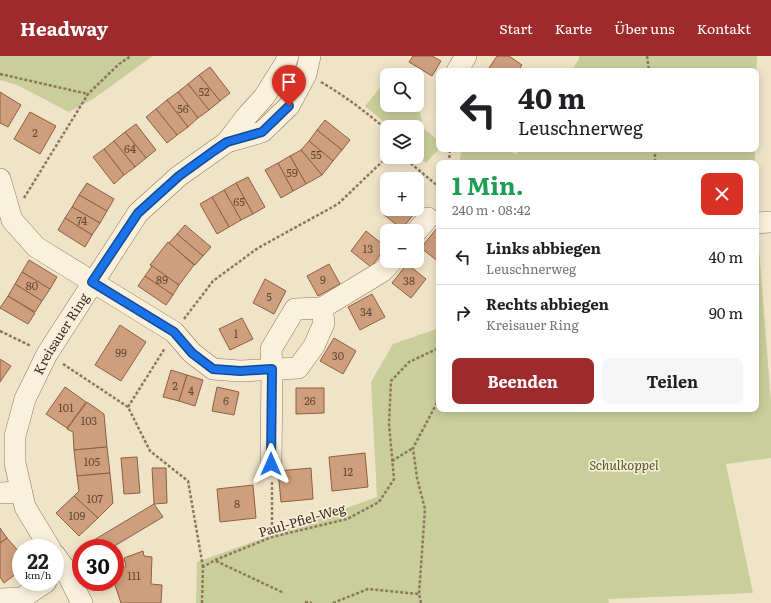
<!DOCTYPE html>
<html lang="de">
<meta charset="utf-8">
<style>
body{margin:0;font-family:Literata,serif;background:#f6f6f6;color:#202124;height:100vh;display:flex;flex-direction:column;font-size:15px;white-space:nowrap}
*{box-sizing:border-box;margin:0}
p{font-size:13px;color:#757577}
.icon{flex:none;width:22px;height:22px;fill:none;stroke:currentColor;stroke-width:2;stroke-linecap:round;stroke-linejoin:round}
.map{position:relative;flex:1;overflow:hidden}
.details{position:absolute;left:436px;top:104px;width:323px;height:252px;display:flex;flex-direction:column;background:#fff;border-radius:8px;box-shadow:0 2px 10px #0003}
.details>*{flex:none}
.guide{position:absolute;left:436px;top:12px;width:323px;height:84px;border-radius:8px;box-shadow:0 2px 10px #0003;background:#fff;color:#202124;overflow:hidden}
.controls{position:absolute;left:380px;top:12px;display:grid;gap:8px}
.controls a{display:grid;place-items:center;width:44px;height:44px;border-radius:8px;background:#fff;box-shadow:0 2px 10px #0003;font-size:20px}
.speed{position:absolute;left:12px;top:483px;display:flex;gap:8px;font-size:20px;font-weight:700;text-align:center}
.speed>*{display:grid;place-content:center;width:52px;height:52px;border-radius:50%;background:#fff;box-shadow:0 2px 10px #0003;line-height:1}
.speed small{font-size:10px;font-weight:400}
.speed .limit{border:6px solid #d22;background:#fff;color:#111}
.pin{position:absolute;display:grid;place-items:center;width:34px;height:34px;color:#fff;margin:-41px -17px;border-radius:50% 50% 50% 0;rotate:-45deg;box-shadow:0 0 4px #0007}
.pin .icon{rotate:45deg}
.me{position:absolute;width:44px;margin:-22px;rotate:0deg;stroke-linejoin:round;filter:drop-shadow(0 0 3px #0008)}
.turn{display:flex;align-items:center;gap:14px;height:84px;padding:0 16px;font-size:18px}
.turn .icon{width:52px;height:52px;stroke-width:2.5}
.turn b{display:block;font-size:28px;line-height:34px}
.round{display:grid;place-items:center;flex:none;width:42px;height:42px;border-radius:8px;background:#f6f6f6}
.overview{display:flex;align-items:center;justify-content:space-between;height:68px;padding:0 16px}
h1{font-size:24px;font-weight:700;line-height:30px;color:#1e9e55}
.button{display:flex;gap:8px;margin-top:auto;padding:8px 16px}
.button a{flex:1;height:46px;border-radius:8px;background:#9e2a2b;color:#fff;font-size:16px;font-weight:700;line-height:46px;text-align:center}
.button a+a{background:#f6f6f6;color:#202124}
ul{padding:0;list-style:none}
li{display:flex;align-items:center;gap:12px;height:56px;padding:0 16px;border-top:1px solid #e0e0e0}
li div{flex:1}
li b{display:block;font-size:15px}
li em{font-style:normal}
header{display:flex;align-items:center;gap:24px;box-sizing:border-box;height:56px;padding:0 20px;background:#9e2a2b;color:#fff}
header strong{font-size:19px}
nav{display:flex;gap:22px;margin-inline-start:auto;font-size:14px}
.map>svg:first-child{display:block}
.green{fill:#c9cf9b}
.building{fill:#cf9f7d;stroke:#8d5f41}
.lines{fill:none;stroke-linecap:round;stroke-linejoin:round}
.minor-casing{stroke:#8d765c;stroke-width:22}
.path{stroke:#8d765c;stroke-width:2.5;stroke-dasharray:3 2;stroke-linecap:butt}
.minor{stroke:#faf1dc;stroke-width:21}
.route-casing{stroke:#114b97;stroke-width:10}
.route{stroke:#1a73e8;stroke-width:7}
.labels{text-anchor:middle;stroke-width:3.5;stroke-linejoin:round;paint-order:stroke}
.number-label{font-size:11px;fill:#624a37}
.street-label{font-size:13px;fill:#3d2e20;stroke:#f7eed8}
.park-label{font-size:13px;font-style:italic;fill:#4d5a26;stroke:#f7eed8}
</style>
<header>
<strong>Headway</strong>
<nav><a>Start</a><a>Karte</a><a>Über uns</a><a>Kontakt</a></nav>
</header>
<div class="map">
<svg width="771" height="547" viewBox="0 0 771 547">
<rect width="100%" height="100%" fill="#f0e4c8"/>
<g class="green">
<polygon points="0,0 153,0 93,43 69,56 17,29 0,24"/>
<polygon points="579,0 757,0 756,30 756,15 571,15 579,3"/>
<polygon points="384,27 387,29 387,49 411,49 420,57 424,73 439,85 439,93 426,107 417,99 417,71 390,71 365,50"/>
<polygon points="462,93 507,93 516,99 520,93 755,93 755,107 459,107"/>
<polygon points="756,155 771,345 771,402 726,408 753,537 608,543 609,547 196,547 197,506 377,441 371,326 393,288 439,272 439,353 756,353"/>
</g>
<g class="building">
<polygon points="413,0 432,0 441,5 432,20 409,6"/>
<polygon points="497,0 509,0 522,9 518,15 494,15 489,12"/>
<polygon points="210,11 230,37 220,45 199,19"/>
<polygon points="199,19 220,45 209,54 188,28"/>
<polygon points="188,28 209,54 198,62 178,36"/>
<polygon points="0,36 21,49 8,71 0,67"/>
<polygon points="178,36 198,62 188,71 167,44"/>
<polygon points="167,44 188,71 177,79 156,53"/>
<polygon points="156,53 177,79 167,87 146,61"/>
<polygon points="30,56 56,70 40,98 14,83"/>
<polygon points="325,64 350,84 342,94 317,74"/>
<polygon points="136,68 156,94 146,102 125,76"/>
<polygon points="317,74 342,94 333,105 309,85"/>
<polygon points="125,76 146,102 135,111 114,85"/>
<polygon points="114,85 135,111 124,119 104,93"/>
<polygon points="309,85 333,105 322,119 301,94"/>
<polygon points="104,93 124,119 114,128 93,101"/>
<polygon points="301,94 322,119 306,128 290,100"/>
<polygon points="290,100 306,128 293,135 278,107"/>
<polygon points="278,107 293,135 281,142 265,114"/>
<polygon points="248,121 265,151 253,158 236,127"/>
<polygon points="87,127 114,143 107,155 79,139"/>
<polygon points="236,127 253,158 241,164 224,134"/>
<polygon points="224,134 241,164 229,171 212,141"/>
<polygon points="79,139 107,155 100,167 72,151"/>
<polygon points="212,141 229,171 217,178 200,148"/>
<polygon points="72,151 100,167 92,179 65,162"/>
<polygon points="387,153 416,153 417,154 402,173 383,158"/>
<polygon points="65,162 92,179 85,191 58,174"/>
<polygon points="185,169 211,191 203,200 177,178"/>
<polygon points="437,172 439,174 439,206 421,192"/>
<polygon points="366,175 386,191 371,211 351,195"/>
<polygon points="177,178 203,200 195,209 169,187"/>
<polygon points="168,186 194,209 179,229 150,209"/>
<polygon points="29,204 57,221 50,233 22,216"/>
<polygon points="329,208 340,228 318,240 307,220"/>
<polygon points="407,208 426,223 411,242 392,227"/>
<polygon points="152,210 179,229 173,239 145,220"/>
<polygon points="22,216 50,233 42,245 15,228"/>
<polygon points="145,220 173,239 166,249 138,230"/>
<polygon points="265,223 286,235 274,258 253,247"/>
<polygon points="15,228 42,245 35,256 8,240"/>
<polygon points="372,238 385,261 360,274 348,251"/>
<polygon points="8,240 35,257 28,268 0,252"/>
<polygon points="242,262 253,283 230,294 219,273"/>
<polygon points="120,269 146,286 121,325 95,309"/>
<polygon points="334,282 356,295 343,318 320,305"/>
<polygon points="0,303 11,310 0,326"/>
<polygon points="171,314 187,319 179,345 163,341"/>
<polygon points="187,319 203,324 195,350 179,345"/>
<polygon points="65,331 86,346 67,372 46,358"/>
<polygon points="217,331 239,336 234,359 212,355"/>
<polygon points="296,332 324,332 324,357 296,358"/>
<polygon points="87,346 104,358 107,391 74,394 73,376 67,373"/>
<polygon points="107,391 110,417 77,420 74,394"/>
<polygon points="365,397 368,431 332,435 329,401"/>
<polygon points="137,401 140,437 124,438 121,402"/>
<polygon points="152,412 166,412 167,447 154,448"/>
<polygon points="311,412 313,443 281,446 278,415"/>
<polygon points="110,417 113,447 98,462 74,440 79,435 77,420"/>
<polygon points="253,429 256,462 220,466 217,433"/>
<polygon points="74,440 98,462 79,480 56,457"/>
<polygon points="154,448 163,461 111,492 81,492 81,496 79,493"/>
<polygon points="0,472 7,482 0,487"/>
<polygon points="7,482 21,498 21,514 4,527 0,521 0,487"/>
<polygon points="143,495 144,500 152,501 151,528 162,529 161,547 121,547 114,526 115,526 115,522 121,519 118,514 126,510 124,502"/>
</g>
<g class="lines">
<defs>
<g id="minor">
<polyline points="457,15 466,0"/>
<polyline points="227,86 262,76 289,50 306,18 310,0"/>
<polyline points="0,123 12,164 36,191 174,276 192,297 213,313 240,315 298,312 314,290 324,267 322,252 383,215 392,205"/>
<polyline points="756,167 771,166"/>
<polyline points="417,175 428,162"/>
<polyline points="271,408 272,313 271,293 295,253 322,252"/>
<polyline points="0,437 21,436"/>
<path id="s1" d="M50 492 25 451 15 407V380L25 343 47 298 138 157 179 120 227 86 245 62 264 41 285 8 288 0"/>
<polyline points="55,499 65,513 82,547"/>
<polyline points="0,543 22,542 46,526"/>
</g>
</defs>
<use href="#minor" class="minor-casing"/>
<g class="path">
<polyline points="647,0 649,15"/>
<polyline points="0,18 88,38"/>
<path d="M321 26C345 40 366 56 387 74"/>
<polyline points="655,93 655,107"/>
<polyline points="403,101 439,131"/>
<polyline points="449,107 450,93"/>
<polyline points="24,142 88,38 119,8 131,0"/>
<polyline points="184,263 213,225 258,192 338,148 387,101"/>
<polyline points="0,275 31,290"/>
<polyline points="63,308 128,351 150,395 188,425 203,511"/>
<polyline points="128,351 165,292"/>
<polyline points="392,405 413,392"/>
<polyline points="272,426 272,481"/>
<polyline points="216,505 284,537"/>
<polyline points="305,546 312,547"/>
<polyline points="202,547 203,511 215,504 272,481 347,463 379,446 394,423 389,368 391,325 409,306 439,292"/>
<polyline points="333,547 368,533 419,538"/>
<polyline points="421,547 419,538 425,453 417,422 413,392 439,343"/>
</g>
<use href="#minor" class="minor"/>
</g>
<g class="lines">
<defs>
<polyline id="route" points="271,408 272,313 240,315 213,313 192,297 174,276 92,226 138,157 179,120 215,94 227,86 262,76 289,50"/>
</defs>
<use href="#route" class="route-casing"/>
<use href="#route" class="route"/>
</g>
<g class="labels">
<g class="number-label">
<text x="204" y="40">52</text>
<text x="183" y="57">56</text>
<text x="35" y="81">2</text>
<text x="130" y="97">64</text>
<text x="316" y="103">55</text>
<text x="292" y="121">59</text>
<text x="239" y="150">65</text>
<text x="82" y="169">74</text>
<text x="368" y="197">13</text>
<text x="162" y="228">89</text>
<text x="323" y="228">9</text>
<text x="409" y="229">38</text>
<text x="32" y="234">80</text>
<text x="269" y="245">5</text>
<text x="366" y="260">34</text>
<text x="236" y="282">1</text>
<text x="121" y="301">99</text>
<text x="338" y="304">30</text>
<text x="175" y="334">2</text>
<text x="191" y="339">4</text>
<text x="226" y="349">6</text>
<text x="310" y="349">26</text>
<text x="66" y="356">101</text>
<text x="89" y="369">103</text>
<text x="92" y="410">105</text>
<text x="348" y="420">12</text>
<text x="95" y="447">107</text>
<text x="237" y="452">8</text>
<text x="77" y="464">109</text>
<text x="134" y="524">111</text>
</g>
<g class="street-label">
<text dy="5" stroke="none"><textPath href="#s1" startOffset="233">Kreisauer Ring</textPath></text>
<text transform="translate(302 464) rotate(-16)" y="5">Paul-Pfiel-Weg</text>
</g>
<g class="park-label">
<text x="624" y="414">Schulkoppel</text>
</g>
</g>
</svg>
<div class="controls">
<a><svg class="icon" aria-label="search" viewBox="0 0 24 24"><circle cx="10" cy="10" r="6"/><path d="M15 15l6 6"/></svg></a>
<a><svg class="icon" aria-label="layers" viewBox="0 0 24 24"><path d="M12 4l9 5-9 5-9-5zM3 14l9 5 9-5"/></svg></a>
<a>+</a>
<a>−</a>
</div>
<div class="speed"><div>22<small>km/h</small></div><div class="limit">30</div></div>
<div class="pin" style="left:289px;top:50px;background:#d93025"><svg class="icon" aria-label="arrive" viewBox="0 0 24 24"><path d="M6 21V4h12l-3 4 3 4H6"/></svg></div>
<svg class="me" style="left:271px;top:408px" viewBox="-20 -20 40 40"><path d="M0-17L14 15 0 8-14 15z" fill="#1a73e8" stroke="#fff" stroke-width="4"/></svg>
<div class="guide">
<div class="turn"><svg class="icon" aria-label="left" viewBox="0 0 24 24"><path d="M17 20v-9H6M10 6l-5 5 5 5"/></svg><div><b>40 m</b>Leuschnerweg</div></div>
</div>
<section class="details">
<div class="overview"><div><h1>1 Min.</h1><p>240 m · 08:42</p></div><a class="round" style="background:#d93025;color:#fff"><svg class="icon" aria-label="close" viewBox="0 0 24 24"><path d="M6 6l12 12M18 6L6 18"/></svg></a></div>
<ul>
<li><svg class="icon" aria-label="left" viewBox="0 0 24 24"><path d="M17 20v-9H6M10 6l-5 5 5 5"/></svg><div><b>Links abbiegen</b><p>Leuschnerweg</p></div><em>40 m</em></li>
<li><svg class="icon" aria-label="right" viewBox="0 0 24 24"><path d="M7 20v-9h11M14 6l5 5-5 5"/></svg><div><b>Rechts abbiegen</b><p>Kreisauer Ring</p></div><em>90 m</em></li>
</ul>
<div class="button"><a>Beenden</a><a>Teilen</a></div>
</section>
</div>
